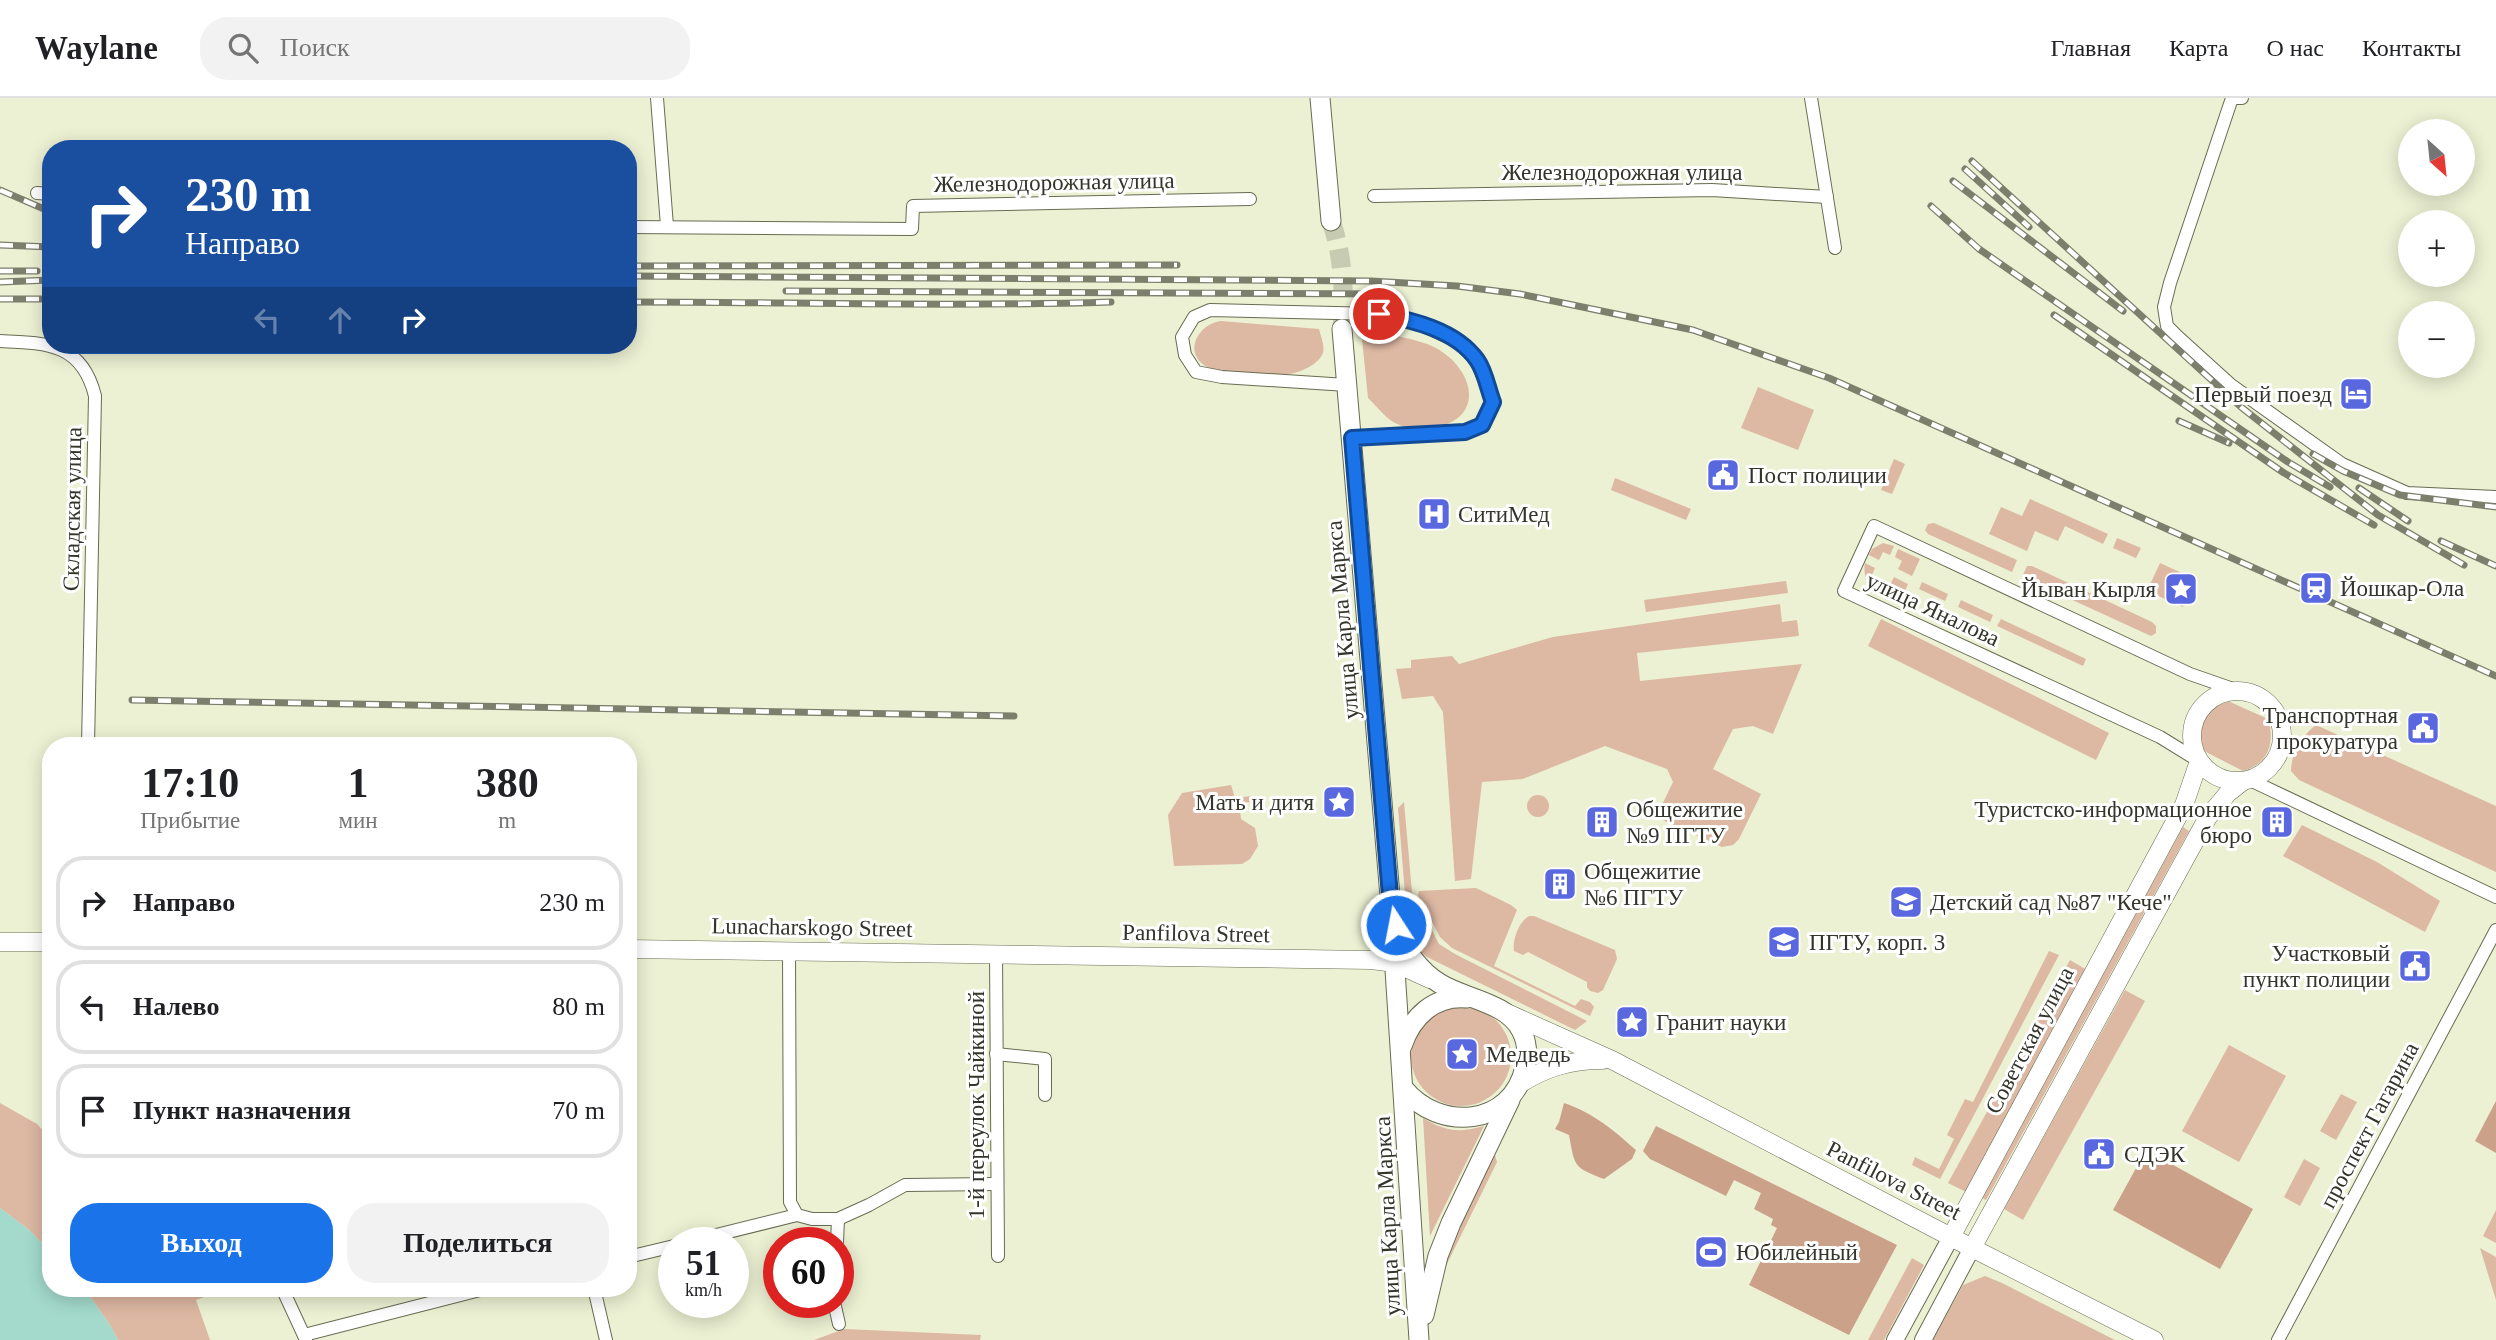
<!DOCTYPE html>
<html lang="ru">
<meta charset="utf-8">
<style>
body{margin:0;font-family:Georgia,serif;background:#f2f2f2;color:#202124;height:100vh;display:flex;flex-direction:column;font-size:26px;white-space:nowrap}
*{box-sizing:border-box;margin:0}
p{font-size:23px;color:#757577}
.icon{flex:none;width:38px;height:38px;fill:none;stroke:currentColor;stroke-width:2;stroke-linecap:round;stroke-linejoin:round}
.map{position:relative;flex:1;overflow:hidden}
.panel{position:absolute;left:42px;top:639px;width:595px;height:560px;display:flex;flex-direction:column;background:#fff;border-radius:28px;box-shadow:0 4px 18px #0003}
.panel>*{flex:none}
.top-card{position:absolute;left:42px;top:42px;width:595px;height:214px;border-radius:28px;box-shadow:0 4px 18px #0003;background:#1a4fa0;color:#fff;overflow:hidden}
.needle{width:46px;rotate:153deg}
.tools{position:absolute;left:2398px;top:21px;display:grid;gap:14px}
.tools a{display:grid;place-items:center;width:77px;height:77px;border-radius:50%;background:#fff;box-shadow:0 4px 18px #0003;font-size:35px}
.speed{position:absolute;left:658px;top:1129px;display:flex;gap:14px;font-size:35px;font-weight:700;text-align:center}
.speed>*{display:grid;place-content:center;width:91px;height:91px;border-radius:50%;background:#fff;box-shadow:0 4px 18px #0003;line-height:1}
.speed small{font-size:18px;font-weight:400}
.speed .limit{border:10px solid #d22;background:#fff;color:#111}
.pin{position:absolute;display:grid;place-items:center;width:60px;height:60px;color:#fff;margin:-30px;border:4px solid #fff;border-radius:50%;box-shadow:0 2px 7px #0007}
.me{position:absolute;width:77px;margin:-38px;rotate:349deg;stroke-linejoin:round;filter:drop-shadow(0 0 5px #0008)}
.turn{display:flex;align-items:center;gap:24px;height:147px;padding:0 28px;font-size:32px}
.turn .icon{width:91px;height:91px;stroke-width:2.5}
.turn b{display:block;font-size:49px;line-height:60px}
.lanes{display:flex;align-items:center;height:66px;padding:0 28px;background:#0003;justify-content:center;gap:35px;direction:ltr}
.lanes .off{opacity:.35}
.eta{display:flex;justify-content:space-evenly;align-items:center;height:119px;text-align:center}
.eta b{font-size:42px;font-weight:700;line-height:49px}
.cta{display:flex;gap:14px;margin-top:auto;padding:14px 28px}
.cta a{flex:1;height:80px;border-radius:28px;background:#1a73e8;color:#fff;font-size:28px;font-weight:700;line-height:80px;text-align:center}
.cta a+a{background:#f2f2f2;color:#202124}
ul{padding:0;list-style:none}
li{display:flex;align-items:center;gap:21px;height:94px;margin:0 14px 10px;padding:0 14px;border:4px solid #e0e0e0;border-radius:28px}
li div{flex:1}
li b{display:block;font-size:26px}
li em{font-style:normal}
header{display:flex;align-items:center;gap:42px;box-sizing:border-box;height:98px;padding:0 35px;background:#fff;border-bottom:2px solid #e0e0e0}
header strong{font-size:33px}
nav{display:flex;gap:38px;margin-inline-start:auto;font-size:24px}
.search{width:490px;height:63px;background:#f2f2f2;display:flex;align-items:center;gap:18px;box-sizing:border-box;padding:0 24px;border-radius:28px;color:#757577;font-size:26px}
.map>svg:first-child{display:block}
.green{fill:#ddb8a3}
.forest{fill:#cba18a}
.water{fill:#a3dacc}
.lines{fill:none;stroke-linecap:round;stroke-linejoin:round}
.primary-tunnel{stroke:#c7cbb1;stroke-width:19;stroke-dasharray:19 10;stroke-linecap:butt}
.minor-casing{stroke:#686c52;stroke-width:14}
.tertiary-casing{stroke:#686c52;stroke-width:18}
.secondary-casing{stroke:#686c52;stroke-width:19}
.primary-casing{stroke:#686c52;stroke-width:21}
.minor{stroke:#fff;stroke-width:12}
.tertiary{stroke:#fff;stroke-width:16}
.secondary{stroke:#fff;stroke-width:18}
.primary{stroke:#fff;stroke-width:19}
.rail-casing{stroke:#7c7f6c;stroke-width:7}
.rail{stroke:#fff;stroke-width:4.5;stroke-dasharray:13;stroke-linecap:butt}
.route-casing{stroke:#114b97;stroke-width:18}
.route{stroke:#1a73e8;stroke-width:12}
.labels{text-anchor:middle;stroke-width:6;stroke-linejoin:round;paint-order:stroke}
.street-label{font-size:23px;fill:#33352a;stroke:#fff}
.poi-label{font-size:23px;fill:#33352a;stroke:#fff;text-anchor:start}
</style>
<header>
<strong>Waylane</strong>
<div class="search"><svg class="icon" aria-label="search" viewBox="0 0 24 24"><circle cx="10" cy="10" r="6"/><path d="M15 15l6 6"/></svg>Поиск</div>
<nav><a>Главная</a><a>Карта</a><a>О нас</a><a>Контакты</a></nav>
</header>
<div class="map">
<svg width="2496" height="1242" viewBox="0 0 2496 1242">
<rect width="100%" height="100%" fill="#ecf1d3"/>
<g class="green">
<path d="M1221 223 1319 231C1321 239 1326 250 1322 257 1317 267 1299 275 1289 276 1277 278 1216 274 1207 269 1182 255 1198 226 1221 223Z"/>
<path d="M1361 231C1380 235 1419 241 1434 249 1475 270 1487 322 1432 330 1419 332 1407 331 1395 325 1385 320 1376 307 1368 300Z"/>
<polygon points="1758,289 1814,312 1798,352 1741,330"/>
<polygon points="1894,361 1905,366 1892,396 1881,392"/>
<polygon points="1615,380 1691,411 1686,422 1611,392"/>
<polygon points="2030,401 2108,436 2103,446 2065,428 2058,443 2035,433 2027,453 1989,436 2001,409 2022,418"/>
<polygon points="1934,425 2017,462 2012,474 1928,436 1925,432 1928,426"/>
<polygon points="2117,440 2141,450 2136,460 2113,450"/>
<polygon points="1883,445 1894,448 1890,457 1883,454 1879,462 1869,457 1872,451"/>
<polygon points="1898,451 1920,461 1912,478 1898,471 1902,463 1895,459"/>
<path d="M1865 465 1875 470 1871 479 1878 482 1875 490C1866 484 1863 476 1865 465Z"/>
<polygon points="2160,465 2184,476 2172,500 2184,506 2183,509 2147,493"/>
<polygon points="2027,468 2032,468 2152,524 2156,528 2156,535 2151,538 2022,479"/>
<polygon points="1894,479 1908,486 1901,502 1879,493 1883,484 1890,487"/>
<polygon points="1786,483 1788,495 1646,514 1644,502"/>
<polygon points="1922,484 1948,496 1945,503 1919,491"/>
<polygon points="1961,502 1993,517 1990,524 1958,509"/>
<polygon points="1780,506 1782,524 1797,522 1799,538 1637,555 1640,583 1802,566 1773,636 1753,628 1733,631 1713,671 1761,696 1739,741 1733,747 1722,749 1656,719 1673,684 1667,671 1605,648 1523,681 1482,684 1471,781 1455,783 1443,614 1433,598 1402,601 1396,571 1411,570 1411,562 1452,558 1459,566 1553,539"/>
<polygon points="1881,521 2109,635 2096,662 1868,548"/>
<polygon points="2001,521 2086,561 2083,568 1997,528"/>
<path d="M2228 603 2268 621C2275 644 2269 666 2243 673L2204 653C2196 631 2205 611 2228 603Z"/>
<path d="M2316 627 2496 708V774L2299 682 2291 673C2291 656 2302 637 2316 627Z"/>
<polygon points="1231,687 1235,700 1251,698 1252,704 1239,705 1241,721 1255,730 1258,748 1250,761 1242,766 1174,768 1168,717 1182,695"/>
<circle cx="1538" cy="708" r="11"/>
<polygon points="1404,704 1412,794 1439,846 1455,856 1587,923 1575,932 1427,859 1417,851 1408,833 1398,710"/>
<polygon points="2302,727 2377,764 2440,803 2425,834 2283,758"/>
<polygon points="2183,729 2189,733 1986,1102 1982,1100"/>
<polygon points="1476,790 1511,807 1517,812 1494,868 1575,908 1581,901 1590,904 1594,909 1590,918 1452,850 1440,839 1418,797 1419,793"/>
<path d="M1529 818H1534L1615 852 1617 861 1603 892 1598 895 1590 893 1587 889V884L1528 854 1523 857 1514 853C1512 843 1519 823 1529 818Z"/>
<polygon points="2049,853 2059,857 1940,1081 1912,1067 1915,1059 1939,1071 1954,1041 1947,1037 1965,1001 1973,1004"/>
<polygon points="2070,862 2087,872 1966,1094 1948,1085"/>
<polygon points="2125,892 2145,903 2023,1122 2004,1111"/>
<circle cx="1461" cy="958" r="50"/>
<polygon points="2229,947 2286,978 2239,1064 2182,1033"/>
<polygon points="2341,996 2357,1004 2336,1042 2320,1033"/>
<polygon points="0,1005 37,1026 51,1041 51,1154 28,1131 0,1110"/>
<path d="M1423 1020C1447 1034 1458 1035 1484 1028L1430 1138Z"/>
<polygon points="1495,1057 1497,1064 1443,1174 1438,1171"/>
<polygon points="2304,1061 2320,1070 2300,1108 2284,1099"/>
<polygon points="2496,1112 2496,1145 2483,1138"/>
<polygon points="2480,1150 2496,1159 2496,1202"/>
<polygon points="1912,1160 1924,1167 1884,1242 1868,1242"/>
<polygon points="1985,1178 2002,1185 2115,1242 1933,1242 1963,1187"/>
<polygon points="84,1190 229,1190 196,1202 210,1242 118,1242 110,1227"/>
<polygon points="844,1231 981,1237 980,1242 814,1242"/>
</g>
<g class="forest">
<polygon points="2496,1003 2496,1055 2475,1043"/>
<path d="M1564 1005C1595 1016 1612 1031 1636 1052L1632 1061 1604 1081C1573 1069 1575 1069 1569 1037L1555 1031 1559 1024Z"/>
<polygon points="1656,1028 1897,1147 1849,1237 1749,1187 1777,1130 1771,1127 1773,1121 1754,1111 1761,1095 1734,1082 1726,1098 1650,1061 1643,1053"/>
<polygon points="2146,1052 2253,1111 2220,1171 2113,1112"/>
</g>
<polygon class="water" points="0,1110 28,1131 51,1154 51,1190 84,1190 110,1227 118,1242 0,1242"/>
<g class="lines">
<path class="primary-tunnel" d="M1331 123C1343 156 1345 196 1342 231"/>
<defs>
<g id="minor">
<polyline points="657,0 667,128"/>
<polyline points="1811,0 1835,150"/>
<polyline points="2242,0 2232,0 2170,185 2164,209 2167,228 2178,239 2231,287 2342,366 2407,395 2496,399"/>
<polyline points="37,95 51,96"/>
<polyline points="1374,98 1712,92 1827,99"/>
<polyline points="628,129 912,131 913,108 1250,101"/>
<path d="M0 243C47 245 82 245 95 298L88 648"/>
<polyline points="1347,287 1222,279 1196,274 1185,257 1182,239 1194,219 1210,212 1379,216 1411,222 1458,244 1477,263 1493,304 1482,327 1465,334 1352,340"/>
<polyline points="2199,663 2160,639 1844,493 1874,428 2190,576 2236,592"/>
<polyline points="2250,682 2496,799"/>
<polyline points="789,853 790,1104 797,1117 812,1121 838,1121 837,1144"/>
<polyline points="996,855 998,1158"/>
<polyline points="996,956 1045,961 1045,997"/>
<polyline points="838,1121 869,1107 905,1087 996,1086"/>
<polyline points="688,1144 797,1117"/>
<polyline points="628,1159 674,1148"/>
<polyline points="282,1190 306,1242"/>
<polyline points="594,1190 606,1242"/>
<polyline points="834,1204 839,1226"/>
<polyline points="304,1237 488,1190"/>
<polyline points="2278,1242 2496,832"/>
</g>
<g id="tertiary">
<polyline points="1895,1242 1951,1139"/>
<polyline points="1923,1242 1972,1150"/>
</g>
<g id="secondary">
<circle cx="2237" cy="638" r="45"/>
<polyline points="0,844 51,844"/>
<polyline points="628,851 1371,862 1395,865 1430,881"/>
<polyline points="1507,915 1612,962 1972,1150 2154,1242"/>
<path d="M1518 987C1546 969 1571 962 1603 962"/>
<polyline points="1951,1139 2184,707 2199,663"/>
<polyline points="1972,1150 2208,719 2228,695 2242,684"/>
</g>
<g id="primary">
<polyline points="1320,0 1331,123"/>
<polyline points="1342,231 1391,810 1419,1242"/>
<path d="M1398 831C1404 852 1420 873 1439 885 1464 901 1507 904 1521 932 1527 943 1528 957 1525 969 1512 1029 1439 1034 1404 991"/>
<path d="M1402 948C1412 918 1435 897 1467 900"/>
<polyline points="1424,1217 1438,1158 1451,1125 1510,1002"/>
</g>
</defs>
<use href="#minor" class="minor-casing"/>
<use href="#tertiary" class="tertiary-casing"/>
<use href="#secondary" class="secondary-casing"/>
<use href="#primary" class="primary-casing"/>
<use href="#minor" class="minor"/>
<use href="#tertiary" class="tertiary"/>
<use href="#secondary" class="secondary"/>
<use href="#primary" class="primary"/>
<defs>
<g id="rail">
<polyline points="1972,63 2241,309 2378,417 2464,467"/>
<polyline points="1965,71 2029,129"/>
<polyline points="1953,83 2123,213"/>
<polyline points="0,92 51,114"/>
<polyline points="1931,108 1979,151 2288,364 2330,389"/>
<polyline points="0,147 51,149"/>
<polyline points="628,168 1177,167"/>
<polyline points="0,173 37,173"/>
<polyline points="628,178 1371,183 1457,188 1520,196 1693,232 1829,280 2496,578"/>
<polyline points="0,184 51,182"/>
<polyline points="786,193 1395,196"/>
<polyline points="0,201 51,201"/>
<path d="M628 204C789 204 950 209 1111 204"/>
<polyline points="2054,217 2284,375 2374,427"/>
<polyline points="2179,323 2229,345"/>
<polyline points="2313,356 2343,373 2400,397 2496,409"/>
<polyline points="2359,390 2408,423"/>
<polyline points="2441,443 2496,468"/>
<polyline points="132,602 1014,618"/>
</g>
</defs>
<use href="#rail" class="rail-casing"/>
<use href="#rail" class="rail"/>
</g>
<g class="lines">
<defs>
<path id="route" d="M1379 216C1412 222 1456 232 1477 262 1485 273 1488 291 1493 304L1482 327 1465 334 1352 340 1391 810 1396 827"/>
</defs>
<use href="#route" class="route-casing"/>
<use href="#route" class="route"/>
</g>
<defs>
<symbol id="hotel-square" viewBox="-11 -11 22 22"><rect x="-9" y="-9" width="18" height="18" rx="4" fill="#5968df" stroke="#fff"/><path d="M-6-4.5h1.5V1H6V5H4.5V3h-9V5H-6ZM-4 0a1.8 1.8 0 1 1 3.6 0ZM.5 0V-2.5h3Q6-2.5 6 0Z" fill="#fff"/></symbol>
<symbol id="civic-square" viewBox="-11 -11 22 22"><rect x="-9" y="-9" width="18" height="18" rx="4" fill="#5968df" stroke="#fff"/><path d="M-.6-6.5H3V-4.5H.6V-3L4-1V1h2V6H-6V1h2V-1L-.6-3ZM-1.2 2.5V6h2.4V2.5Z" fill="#fff"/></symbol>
<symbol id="hospital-square" viewBox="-11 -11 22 22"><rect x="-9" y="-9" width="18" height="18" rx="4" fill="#5968df" stroke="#fff"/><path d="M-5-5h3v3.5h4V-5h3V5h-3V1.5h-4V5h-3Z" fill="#fff"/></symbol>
<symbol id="station-square" viewBox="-11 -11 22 22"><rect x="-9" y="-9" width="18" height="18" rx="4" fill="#5968df" stroke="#fff"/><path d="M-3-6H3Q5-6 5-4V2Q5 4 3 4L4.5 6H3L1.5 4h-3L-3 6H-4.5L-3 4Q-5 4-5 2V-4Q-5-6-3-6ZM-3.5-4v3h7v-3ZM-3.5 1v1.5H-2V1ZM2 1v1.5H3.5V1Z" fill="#fff"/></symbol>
<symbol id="sight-square" viewBox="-11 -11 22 22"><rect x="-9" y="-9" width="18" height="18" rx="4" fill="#5968df" stroke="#fff"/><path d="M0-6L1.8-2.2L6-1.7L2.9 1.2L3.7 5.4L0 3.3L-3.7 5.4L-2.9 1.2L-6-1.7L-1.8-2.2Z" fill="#fff"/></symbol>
<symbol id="building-square" viewBox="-11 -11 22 22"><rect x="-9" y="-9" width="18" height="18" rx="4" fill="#5968df" stroke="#fff"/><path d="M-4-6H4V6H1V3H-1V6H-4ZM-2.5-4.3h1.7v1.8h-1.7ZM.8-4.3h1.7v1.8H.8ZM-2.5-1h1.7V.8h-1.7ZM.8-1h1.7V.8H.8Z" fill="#fff"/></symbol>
<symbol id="school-square" viewBox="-11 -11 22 22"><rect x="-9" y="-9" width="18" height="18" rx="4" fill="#5968df" stroke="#fff"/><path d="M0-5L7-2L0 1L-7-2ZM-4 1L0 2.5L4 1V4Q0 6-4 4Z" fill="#fff"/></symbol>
<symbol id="university-square" viewBox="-11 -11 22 22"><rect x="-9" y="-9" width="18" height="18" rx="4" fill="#5968df" stroke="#fff"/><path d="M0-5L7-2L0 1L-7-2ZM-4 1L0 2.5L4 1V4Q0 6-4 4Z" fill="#fff"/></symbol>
<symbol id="stadium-square" viewBox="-11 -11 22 22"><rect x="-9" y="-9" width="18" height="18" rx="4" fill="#5968df" stroke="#fff"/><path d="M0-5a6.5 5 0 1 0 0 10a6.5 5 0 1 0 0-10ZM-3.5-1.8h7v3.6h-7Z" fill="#fff"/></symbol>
</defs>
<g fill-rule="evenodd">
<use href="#hotel-square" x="2337" y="277" width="38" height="38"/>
<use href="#civic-square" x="1704" y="358" width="38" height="38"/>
<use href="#hospital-square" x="1415" y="397" width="38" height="38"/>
<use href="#station-square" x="2297" y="471" width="38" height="38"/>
<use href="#sight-square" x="2162" y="472" width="38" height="38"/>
<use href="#civic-square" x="2404" y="611" width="38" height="38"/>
<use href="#sight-square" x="1320" y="685" width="38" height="38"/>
<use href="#building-square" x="1583" y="705" width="38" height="38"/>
<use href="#building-square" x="2258" y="705" width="38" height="38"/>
<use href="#building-square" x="1541" y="767" width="38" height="38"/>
<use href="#school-square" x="1887" y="785" width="38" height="38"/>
<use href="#university-square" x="1765" y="825" width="38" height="38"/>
<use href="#civic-square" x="2396" y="849" width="38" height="38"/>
<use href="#sight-square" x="1613" y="905" width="38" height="38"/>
<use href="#sight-square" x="1443" y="937" width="38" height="38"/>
<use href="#civic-square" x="2080" y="1037" width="38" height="38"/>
<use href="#stadium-square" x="1692" y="1135" width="38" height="38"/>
</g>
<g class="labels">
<g class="street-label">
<text x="1622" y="82">Железнодорожная улица</text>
<text transform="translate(1054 84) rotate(-1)" y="8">Железнодорожная улица</text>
<text transform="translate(72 411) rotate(-89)" y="8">Складская улица</text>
<text transform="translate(1933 511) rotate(25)" y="8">улица Яналова</text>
<text transform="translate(1342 522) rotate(-95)" y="8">улица Карла Маркса</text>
<text transform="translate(812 829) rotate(1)" y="8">Lunacharskogo Street</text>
<text transform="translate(1196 835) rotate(1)" y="8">Panfilova Street</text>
<text transform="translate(2029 942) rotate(-62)" y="8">Советская улица</text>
<text transform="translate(976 1007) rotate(-90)" y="8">1-й переулок Чайкиной</text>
<text transform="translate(2369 1027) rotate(-62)" y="8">проспект Гагарина</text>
<text transform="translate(1894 1082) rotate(27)" y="8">Panfilova Street</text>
<text transform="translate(1387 1118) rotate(-93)" y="8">улица Карла Маркса</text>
</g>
<g class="poi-label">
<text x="2332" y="304" text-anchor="end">Первый поезд</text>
<text x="1748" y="385">Пост полиции</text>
<text x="1458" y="424">СитиМед</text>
<text x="2340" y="498">Йошкар-Ола</text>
<text x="2156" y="499" text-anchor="end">Йыван Кырля</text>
<text x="2398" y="625" text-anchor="end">Транспортная<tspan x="2398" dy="26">прокуратура</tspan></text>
<text x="1314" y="712" text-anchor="end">Мать и дитя</text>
<text x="1626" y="719">Общежитие<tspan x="1626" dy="26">№9 ПГТУ</tspan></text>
<text x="2252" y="719" text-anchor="end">Туристско-информационное<tspan x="2252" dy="26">бюро</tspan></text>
<text x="1584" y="781">Общежитие<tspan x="1584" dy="26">№6 ПГТУ</tspan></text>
<text x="1930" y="812">Детский сад №87 "Кече"</text>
<text x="1809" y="852">ПГТУ, корп. 3</text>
<text x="2390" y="863" text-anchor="end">Участковый<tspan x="2390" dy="26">пункт полиции</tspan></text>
<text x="1656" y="932">Гранит науки</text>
<text x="1486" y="964">Медведь</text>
<text x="2124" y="1064">СДЭК</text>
<text x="1736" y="1162">Юбилейный</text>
</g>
</g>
</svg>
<div class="tools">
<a><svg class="needle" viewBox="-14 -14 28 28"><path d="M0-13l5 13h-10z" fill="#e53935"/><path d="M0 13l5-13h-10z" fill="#757577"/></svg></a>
<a>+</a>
<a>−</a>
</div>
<div class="speed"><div>51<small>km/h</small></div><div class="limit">60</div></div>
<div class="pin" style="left:1379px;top:216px;background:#d93025"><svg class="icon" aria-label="arrive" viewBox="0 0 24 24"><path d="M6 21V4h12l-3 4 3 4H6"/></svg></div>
<svg class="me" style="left:1396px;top:827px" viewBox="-20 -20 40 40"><circle r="17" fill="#1a73e8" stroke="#fff" stroke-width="3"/><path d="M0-11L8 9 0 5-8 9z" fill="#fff"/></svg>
<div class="top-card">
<div class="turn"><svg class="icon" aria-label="right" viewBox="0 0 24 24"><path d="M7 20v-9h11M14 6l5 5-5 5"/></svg><div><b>230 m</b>Направо</div></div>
<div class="lanes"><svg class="icon off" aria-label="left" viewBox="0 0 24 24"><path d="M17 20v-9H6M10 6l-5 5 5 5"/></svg><svg class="icon off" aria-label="ahead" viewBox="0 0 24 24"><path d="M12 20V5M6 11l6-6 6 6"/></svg><svg class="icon" aria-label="right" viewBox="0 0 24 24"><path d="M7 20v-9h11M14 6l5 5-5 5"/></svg></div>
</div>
<section class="panel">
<div class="eta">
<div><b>17:10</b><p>Прибытие</p></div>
<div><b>1</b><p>мин</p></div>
<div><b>380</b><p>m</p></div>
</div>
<ul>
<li><svg class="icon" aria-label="right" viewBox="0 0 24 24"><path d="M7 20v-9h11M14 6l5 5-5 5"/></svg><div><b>Направо</b></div><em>230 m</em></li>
<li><svg class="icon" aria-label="left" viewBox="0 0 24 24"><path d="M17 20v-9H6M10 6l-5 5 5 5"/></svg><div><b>Налево</b></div><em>80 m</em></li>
<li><svg class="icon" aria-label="arrive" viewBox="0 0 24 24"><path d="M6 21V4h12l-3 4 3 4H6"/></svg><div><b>Пункт назначения</b></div><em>70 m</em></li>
</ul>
<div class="cta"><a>Выход</a><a>Поделиться</a></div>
</section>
</div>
